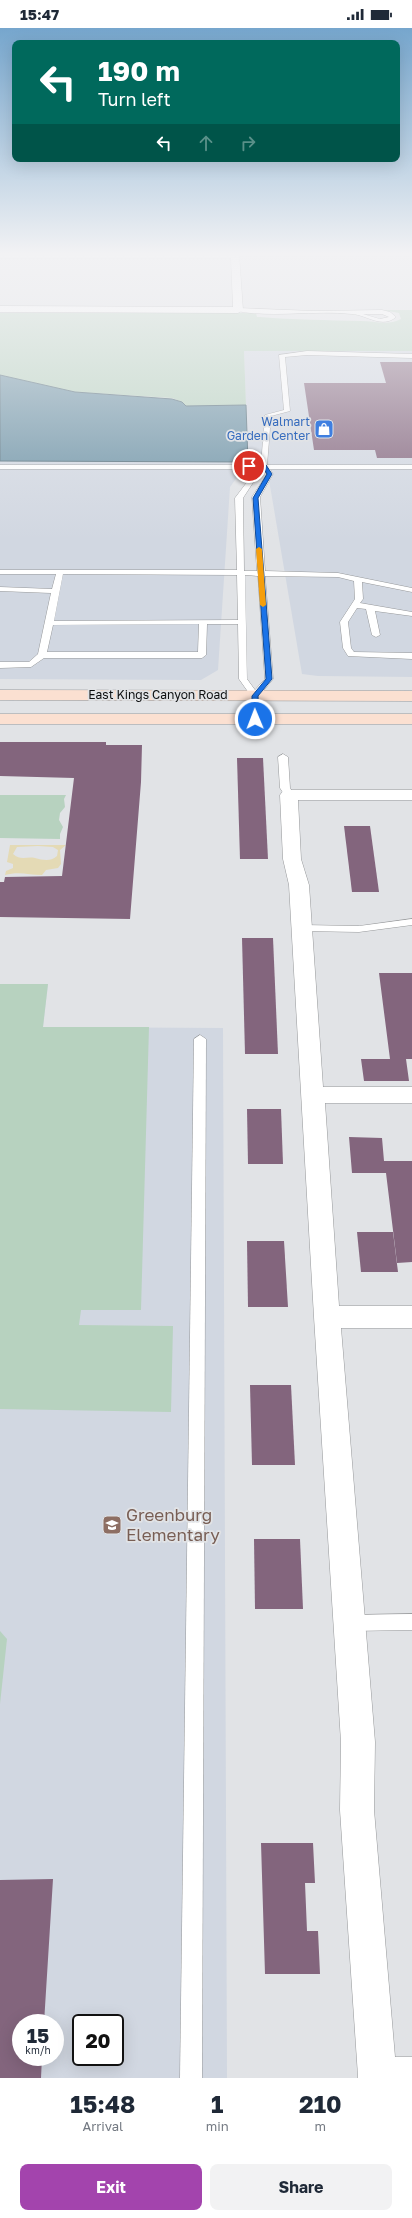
<!DOCTYPE html>
<style>
body{margin:0;font-family:"Golos Text",sans-serif;background:#f2f2f3;color:#1f2937;height:100vh;display:flex;flex-direction:column;font-size:15px;white-space:nowrap}
*{box-sizing:border-box;margin:0}
p{font-size:13px;color:#747a83}
.icon{flex:none;width:22px;height:22px;fill:none;stroke:currentColor;stroke-width:2;stroke-linecap:round;stroke-linejoin:round}
.map{position:relative;height:2050px;overflow:hidden}
.panel{display:flex;flex-direction:column;background:#fff;flex:1}
.panel>*{flex:none}
.banner{position:absolute;left:12px;top:12px;width:388px;height:122px;border-radius:8px;box-shadow:0 4px 16px #0002;background:#00695c;color:#fff;overflow:hidden}
.speed{position:absolute;left:12px;top:1986px;display:flex;gap:8px;font-size:20px;font-weight:700;text-align:center}
.speed>*{display:grid;place-content:center;width:52px;height:52px;border-radius:50%;background:#fff;box-shadow:0 4px 16px #0002;line-height:1}
.speed small{font-size:10px;font-weight:400}
.speed .limit{border:2px solid #111;border-radius:6px;background:#fff;color:#111}
.pin{position:absolute;display:grid;place-items:center;width:34px;height:34px;color:#fff;margin:-17px;border:2px solid #fff;border-radius:50%;box-shadow:0 1px 4px #0007}
.me{position:absolute;width:44px;margin:-22px;rotate:359deg;stroke-linejoin:round;filter:drop-shadow(0 0 3px #0008)}
.turn{display:flex;align-items:center;gap:14px;height:84px;padding:0 20px;font-size:18px}
.turn .icon{width:52px;height:52px;stroke-width:2.5}
.turn b{display:block;font-size:28px;line-height:34px}
.lanes{display:flex;align-items:center;height:38px;padding:0 20px;background:#0003;justify-content:center;gap:20px;direction:ltr}
.lanes .off{opacity:.35}
.eta{display:flex;justify-content:space-evenly;align-items:center;height:68px;text-align:center}
.eta b{font-size:24px;font-weight:700;line-height:28px}
.cta{display:flex;gap:8px;margin-top:auto;padding:8px 20px}
.cta a{flex:1;height:46px;border-radius:8px;background:#a344ad;color:#fff;font-size:16px;font-weight:700;line-height:46px;text-align:center}
.cta a+a{background:#f2f2f3;color:#1f2937}
.status{display:flex;justify-content:space-between;align-items:center;height:28px;padding:0 20px;background:#fff;direction:ltr}
.status svg{height:11px;fill:currentColor}
.map>svg:first-child{display:block}
.built{fill:#d1d7e1;fill-rule:evenodd}
.green{fill:#b7d2bf}
.sand{fill:#e4dab5;fill-rule:evenodd}
.water{fill:#6c92a5;stroke:#506b78}
.building{fill:#83657d}
.lines{fill:none;stroke-linecap:round;stroke-linejoin:round}
.service-casing{stroke:#96989a;stroke-width:1}
.minor-casing{stroke:#96989a;stroke-width:1}
.secondary-casing{stroke:#96989a;stroke-width:1}
.service{fill:#fff;fill-rule:evenodd}
.minor{fill:#fff;fill-rule:evenodd}
.secondary{fill:#fbe0d1;fill-rule:evenodd}
.route{fill:#1a73e8;stroke:#114b97}
.slow{fill:#f59e0b}
.labels{text-anchor:middle;stroke-width:3.5;stroke-linejoin:round;paint-order:stroke}
.far-shop-label{font-size:12px;fill:#366cbe;stroke:#e1e3e6;text-anchor:end}
.far-street-label{font-size:12px;fill:#0e0f10;stroke:#e1e3e6}
.near-education-label{font-size:17px;fill:#785e54;stroke:#e1e3e6;text-anchor:start}
</style>
<div class="status"><b>15:47</b><svg viewBox="0 0 49 12"><path d="M0 12V9h3v3zM5 12V6h3v6zM10 12V3h3v9zM15 12V0h3v12zM26 1h20v11H26zM47 4h2v5h-2z"/></svg></div>
<div class="map">
<svg width="412" height="2050" viewBox="0 0 412 2050">
<rect width="100%" height="100%" fill="#e1e3e6"/>
<g class="built">
<polygon points="244,323 412,323 412,649 318,648 302,646 268,446 248,434 230,459 218,642 201,652 0,651 0,433 248,434"/>
<path d="M0 956H48L43 999 223 1000 227 2050H0ZM21 1995H55V2029H21ZM81 1995H115V2029H81Z"/>
</g>
<g class="green">
<path d="M383 282H412V323H244L246 377 186 378 182 374 172 370 75 364 0 347V285H256L257 289H260C294 292 327 292 361 293 375 293 388 298 401 291L399 285Z"/>
<polygon points="0,767 66,767 64,771 65,779 60,785 59,792 63,799 60,806 60,811 0,810"/>
<polygon points="0,956 48,956 43,999 149,999 141,1282 81,1282 79,1297 173,1298 171,1384 0,1381"/>
<polygon points="0,1603 7,1611 0,1676"/>
</g>
<path class="sand" d="M10 817H66L60 822 61 836 58 840 46 842 42 847C29 847 19 843 5 847L6 843 13 840V836L7 834ZM38 818 53 819 58 822 57 828C50 834 43 832 35 830 27 828 21 833 13 826L17 819Z"/>
<polygon class="water" points="0,347 75,364 172,371 182,374 186,378 246,377 248,434 0,433"/>
<g class="building">
<polygon points="380,334 412,334 412,430 377,430 375,422 314,422 304,355 386,355"/>
<polygon points="0,714 106,714 106,717 142,717 141,754 130,891 0,889 0,854 4,854 5,849 62,848 74,750 0,748"/>
<polygon points="237,730 263,730 268,831 240,831"/>
<polygon points="344,798 370,798 379,864 352,864"/>
<polygon points="242,910 273,910 278,1026 245,1026"/>
<polygon points="379,945 412,945 412,1031 406,1031 409,1053 364,1053 361,1031 390,1031"/>
<polygon points="247,1081 281,1081 283,1136 248,1136"/>
<polygon points="349,1109 382,1110 384,1133 412,1133 412,1234 397,1235 386,1145 352,1145"/>
<polygon points="357,1204 393,1204 398,1244 361,1244"/>
<polygon points="247,1213 284,1213 288,1279 248,1279"/>
<polygon points="250,1357 291,1357 295,1437 252,1437"/>
<polygon points="254,1511 300,1511 303,1581 255,1581"/>
<polygon points="261,1815 313,1815 315,1855 305,1855 307,1903 318,1903 320,1946 265,1946"/>
<polygon points="53,1851 44,1995 21,1995 21,2029 42,2029 41,2050 0,2050 0,1852"/>
</g>
<g class="lines">
<defs>
<g id="service">
<path d="M238 280 314 283 382 282 390 284 396 289C382 301 367 287 352 286 314 282 274 290 236 283ZM363 286H382L389 289 380 291Z"/>
<path d="M307 323 412 326V330L307 327 285 329 290 383 271 388 267 437H412V441H270L273 446 260 469 265 543 338 545 412 560V564L362 554 363 571 360 575 412 584V588L375 583 380 607 376 609 372 607 366 581 357 580 348 594 351 620 354 624 412 625V631L348 628 343 620 340 594 355 571 354 553 338 549 265 548 273 651 259 668 258 693 255 694 250 691 251 668 239 651 238 596H207L206 627 202 630H44L31 639 0 640V634H29L38 626 51 565 0 563V559L52 561 56 546H0V542H237L235 470 257 441H0V437H261L265 387 284 382 279 327ZM264 442 267 446 252 469 257 543H244L243 470 258 447ZM63 546 237 547 238 592 54 593ZM245 547 258 548 265 651 255 662 247 651ZM199 596 198 624H47L53 597Z"/>
<polygon points="283,726 288,729 290,760 294,767 289,770 286,769 280,760 278,729"/>
<polygon points="412,891 412,897 359,904 302,903 297,900 302,897 359,898"/>
<polygon points="200,1007 206,1011 202,2050 180,2050 194,1011"/>
<polygon points="412,1586 412,1602 349,1603 343,1601 340,1595 343,1589 349,1587"/>
</g>
<g id="minor">
<polygon points="0,226 239,226 243,282 238,285 0,284 0,278 233,279 231,230 0,230"/>
<polygon points="289,762 412,762 412,772 298,772 301,831 309,857 323,1059 412,1059 412,1075 325,1075 339,1278 412,1278 412,1300 341,1300 375,1714 374,1782 395,2029 412,2029 412,2050 358,2050 358,2048 340,1782 341,1714 314,1289 289,857 283,831 280,767 283,763"/>
</g>
<g id="secondary">
<polygon points="0,662 412,663 412,673 0,672"/>
<rect x="0" y="686" width="412" height="10"/>
</g>
</defs>
<use href="#service" class="service-casing"/>
<use href="#minor" class="minor-casing"/>
<use href="#secondary" class="secondary-casing"/>
<use href="#service" class="service"/>
<use href="#minor" class="minor"/>
<use href="#secondary" class="secondary"/>
</g>
<linearGradient id="sky" x2="0" y2="1"><stop stop-color="#76a6cd"/><stop offset="0.44" stop-color="#f2f2f4"/><stop offset="1" stop-color="#f2f2f4" stop-opacity="0"/></linearGradient>
<rect width="412" height="512" fill="url(#sky)"/>
<polygon class="route" points="249,437 266,437 272,446 258,470 272,651 258,668 259,691 255,693 252,691 252,668 266,651 253,470 267,446 263,440 247,439"/>
<polygon class="slow" points="259,519 262,521 266,577 263,579 260,577 256,521"/>
<defs>
<symbol id="shop-square" viewBox="-11 -11 22 22"><rect x="-9" y="-9" width="18" height="18" rx="4" fill="#3f7fe0" stroke="#e1e3e6"/><path d="M-5-2.5h2.3a2.7 3.5 0 0 1 5.4 0H5L5.5 6h-11ZM-1.5-2.5h3a1.5 2.3 0 0 0-3 0Z" fill="#fff"/></symbol>
<symbol id="school-square" viewBox="-11 -11 22 22"><rect x="-9" y="-9" width="18" height="18" rx="4" fill="#8d6e63" stroke="#e1e3e6"/><path d="M0-5L7-2L0 1L-7-2ZM-4 1L0 2.5L4 1V4Q0 6-4 4Z" fill="#fff"/></symbol>
</defs>
<g fill-rule="evenodd">
<use href="#shop-square" x="313" y="390" width="22" height="22"/>
<use href="#school-square" x="101" y="1486" width="22" height="22"/>
</g>
<g class="labels">
<g class="far-shop-label">
<text x="310" y="398">Walmart<tspan x="310" dy="14">Garden Center</tspan></text>
</g>
<g class="far-street-label">
<text x="158" y="671">East Kings Canyon Road</text>
</g>
<g class="near-education-label">
<text x="126" y="1493">Greenburg<tspan x="126" dy="20">Elementary</tspan></text>
</g>
</g>
</svg>
<div class="speed"><div>15<small>km/h</small></div><div class="limit">20</div></div>
<div class="pin" style="left:249px;top:438px;background:#d93025"><svg class="icon" aria-label="arrive" viewBox="0 0 24 24"><path d="M6 21V4h12l-3 4 3 4H6"/></svg></div>
<svg class="me" style="left:255px;top:691px" viewBox="-20 -20 40 40"><circle r="17" fill="#1a73e8" stroke="#fff" stroke-width="3"/><path d="M0-11L8 9 0 5-8 9z" fill="#fff"/></svg>
<div class="banner">
<div class="turn"><svg class="icon" aria-label="left" viewBox="0 0 24 24"><path d="M17 20v-9H6M10 6l-5 5 5 5"/></svg><div><b>190 m</b>Turn left</div></div>
<div class="lanes"><svg class="icon" aria-label="left" viewBox="0 0 24 24"><path d="M17 20v-9H6M10 6l-5 5 5 5"/></svg><svg class="icon off" aria-label="ahead" viewBox="0 0 24 24"><path d="M12 20V5M6 11l6-6 6 6"/></svg><svg class="icon off" aria-label="right" viewBox="0 0 24 24"><path d="M7 20v-9h11M14 6l5 5-5 5"/></svg></div>
</div>
</div>
<section class="panel">
<div class="eta">
<div><b>15:48</b><p>Arrival</p></div>
<div><b>1</b><p>min</p></div>
<div><b>210</b><p>m</p></div>
</div>
<div class="cta"><a>Exit</a><a>Share</a></div>
</section>
